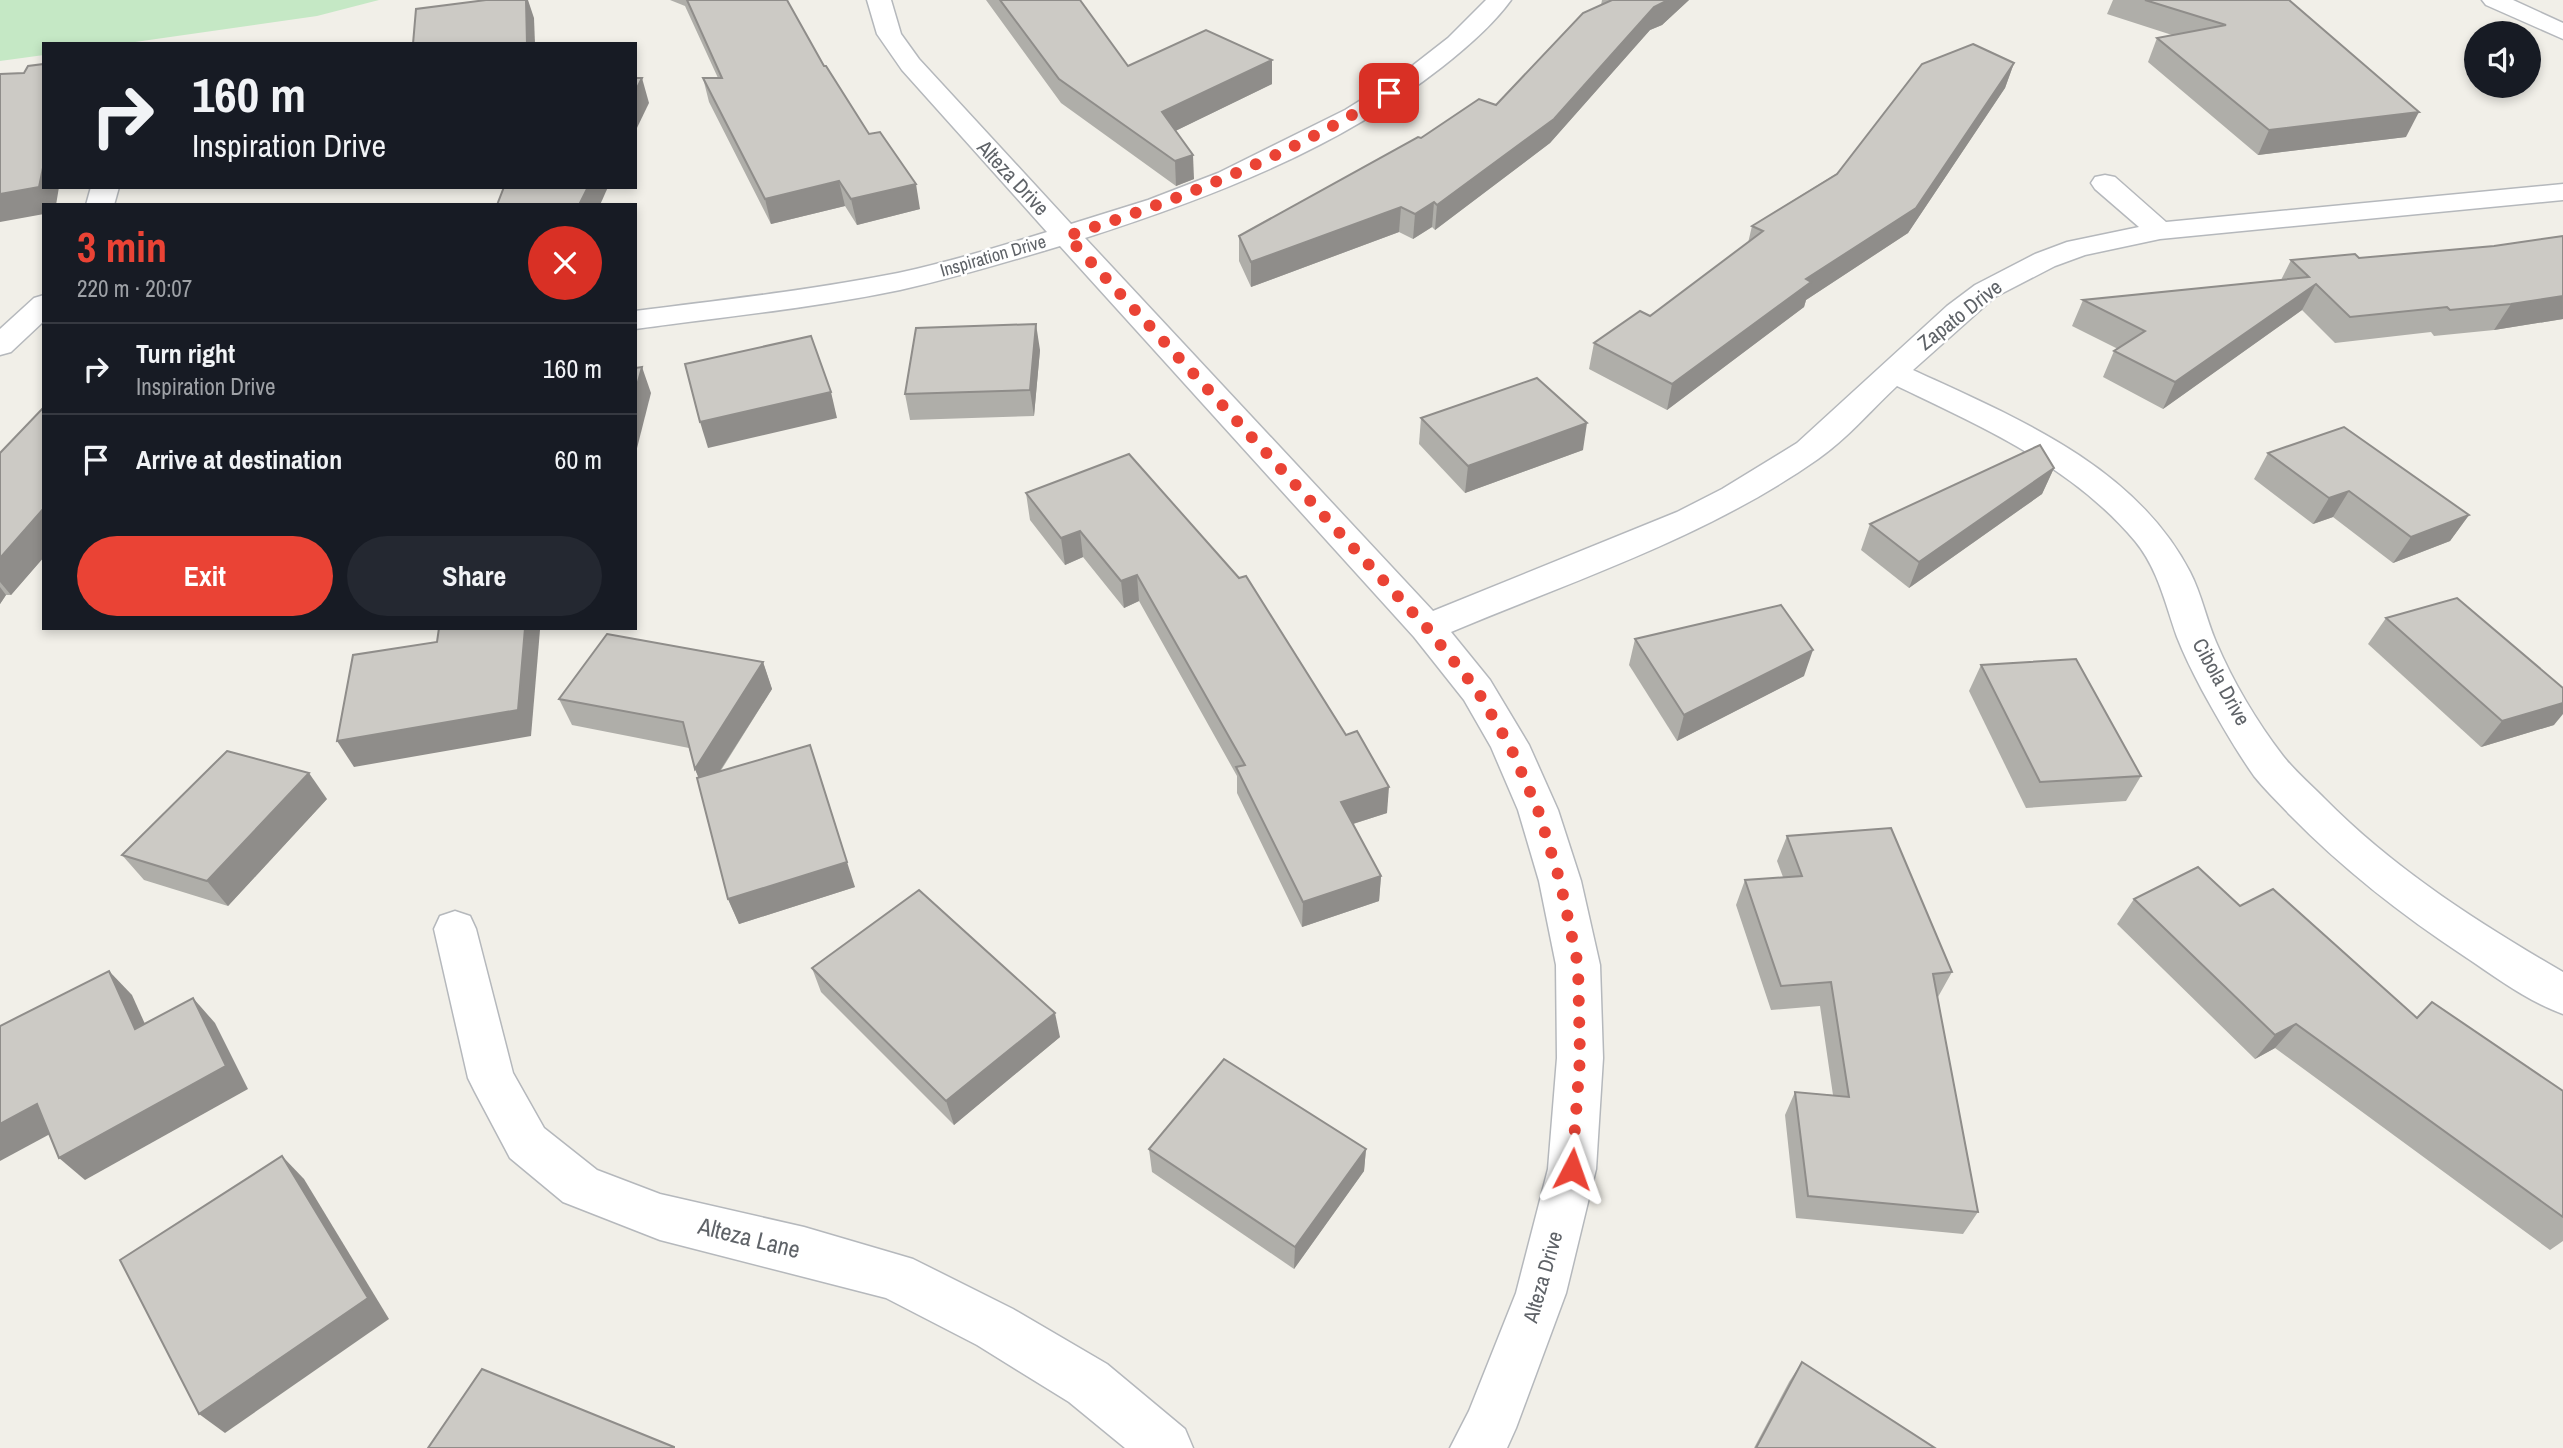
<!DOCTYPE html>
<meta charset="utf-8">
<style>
body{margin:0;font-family:"Archivo Narrow",sans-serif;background:#242831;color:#f1f3f6;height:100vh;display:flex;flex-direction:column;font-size:26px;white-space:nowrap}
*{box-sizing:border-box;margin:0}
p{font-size:23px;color:#9ea1a6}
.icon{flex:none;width:38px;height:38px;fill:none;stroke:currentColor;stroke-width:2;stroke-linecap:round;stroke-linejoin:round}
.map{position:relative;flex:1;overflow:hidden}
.drawer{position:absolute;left:42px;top:203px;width:595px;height:427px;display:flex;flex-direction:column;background:#171b24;border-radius:0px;box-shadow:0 4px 10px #0003}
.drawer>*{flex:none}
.banner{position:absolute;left:42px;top:42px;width:595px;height:147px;border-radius:0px;box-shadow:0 4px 10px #0003;background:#171b24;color:#f1f3f6;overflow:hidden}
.buttons{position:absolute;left:2464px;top:21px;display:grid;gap:14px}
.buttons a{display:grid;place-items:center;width:77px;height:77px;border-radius:50%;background:#171b24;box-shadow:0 4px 10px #0003;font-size:35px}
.pin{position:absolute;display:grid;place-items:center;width:60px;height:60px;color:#fff;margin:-30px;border-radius:14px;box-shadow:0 4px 10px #0006}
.me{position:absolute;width:77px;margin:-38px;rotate:4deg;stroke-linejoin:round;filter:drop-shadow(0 0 5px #0008)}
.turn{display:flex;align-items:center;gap:24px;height:147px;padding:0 35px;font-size:32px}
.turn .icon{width:91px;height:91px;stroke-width:2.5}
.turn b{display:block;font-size:49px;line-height:60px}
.round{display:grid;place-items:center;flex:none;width:74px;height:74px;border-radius:37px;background:#242831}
.headline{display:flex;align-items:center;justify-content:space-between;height:119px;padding:0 35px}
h1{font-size:42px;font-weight:700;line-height:52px;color:#ea4335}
.cta{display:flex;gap:14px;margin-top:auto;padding:14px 35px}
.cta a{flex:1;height:80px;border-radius:42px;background:#ea4335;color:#fff;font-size:28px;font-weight:700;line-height:80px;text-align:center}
.cta a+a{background:#242831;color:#f1f3f6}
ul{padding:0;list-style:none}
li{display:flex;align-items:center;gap:21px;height:91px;padding:0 35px;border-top:2px solid #363941}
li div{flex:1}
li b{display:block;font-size:26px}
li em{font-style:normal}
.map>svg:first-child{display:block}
.green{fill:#c5e8c5}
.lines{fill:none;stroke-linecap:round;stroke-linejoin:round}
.minor-casing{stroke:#b5b8bc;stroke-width:3}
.minor{fill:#fff;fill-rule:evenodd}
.wall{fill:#afaea9}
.shaded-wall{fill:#8f8d8a}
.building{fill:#cccac5;stroke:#8f8d8a;stroke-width:2}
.route{stroke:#ea4335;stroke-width:12;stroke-dasharray:0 21.6}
.labels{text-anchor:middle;stroke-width:5;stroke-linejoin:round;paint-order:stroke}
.far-street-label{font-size:18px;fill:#5f6368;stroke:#fff}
.street-label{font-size:21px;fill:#5f6368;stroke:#fff}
.near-street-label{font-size:24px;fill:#5f6368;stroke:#fff}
</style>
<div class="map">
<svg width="2563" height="1448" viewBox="0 0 2563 1448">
<rect width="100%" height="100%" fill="#f1efe8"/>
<polygon class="green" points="0,0 379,0 317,16 121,44 44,44 44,55 0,61"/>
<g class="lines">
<defs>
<g id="minor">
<path d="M867 0H891L901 34 919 59 1071 224 1148 200 1218 173 1345 110 1398 77 1448 38 1486 0H1511C1493 25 1466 48 1442 67 1338 149 1210 198 1085 238L1433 611 1677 512 1722 489 1797 443 1947 306 1975 285 2035 254 2067 242 2139 227 2095 189 2091 183 2095 177 2105 175 2115 177 2166 222 2563 184V200L2160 239 2085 255 2055 266 1995 297 1913 370C2017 418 2135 466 2190 572 2202 595 2206 619 2216 642 2233 682 2257 722 2283 756 2295 771 2310 784 2324 798 2394 869 2477 922 2563 972V1014C2529 1002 2497 978 2467 958 2403 916 2344 870 2290 815 2278 802 2265 790 2254 776 2235 749 2218 719 2202 690 2193 673 2184 655 2177 637 2165 603 2158 569 2135 541 2072 466 1982 427 1897 386 1871 410 1847 439 1818 459 1707 537 1575 580 1451 632L1490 680 1529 745 1558 810 1581 881 1600 965 1603 1058 1596 1169 1566 1293 1516 1428 1507 1448H1450L1469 1411 1516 1293 1548 1169 1557 1058 1556 965 1539 881 1518 810 1491 747 1464 700 1414 637 1060 246C1007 262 954 278 900 290 813 308 724 317 635 329V311C723 300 811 290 898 273 949 262 998 247 1047 232L902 70 877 34Z"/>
<polygon points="2482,0 2513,0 2563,23 2563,39 2486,5"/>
<polygon points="91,187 119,187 114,205 86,205"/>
<polygon points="44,295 44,321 11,352 0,355 0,329 34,298"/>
<polygon points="455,911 470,916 476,929 513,1073 544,1128 597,1170 660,1194 804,1227 913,1259 1013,1309 1107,1364 1185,1429 1193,1448 1125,1448 1069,1402 977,1345 886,1298 660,1240 563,1202 510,1158 475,1092 468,1078 434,929 440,916"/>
</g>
</defs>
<use href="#minor" class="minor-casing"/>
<use href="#minor" class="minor"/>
</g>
<g class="wall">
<polygon points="670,0 787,0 824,66 920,209 857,225 845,206 771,224 709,102 703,78 718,78 685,6"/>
<polygon points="986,0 1080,0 1128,66 1272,84 1175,131 1194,179 1176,186 1061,103"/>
<polygon points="1602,0 1689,0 1662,25 1650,30 1550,143 1435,230 1432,227 1413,239 1399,232 1251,287 1239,261 1239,236 1421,138 1496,105 1601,5"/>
<polygon points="2113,0 2289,0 2406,137 2258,155 2148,62 2157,38 2172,35 2107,14"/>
<polygon points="2014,63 2005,88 1908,233 1806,300 1804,307 1667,410 1589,369 1594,343 1650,316 1748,243 1752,226"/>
<polygon points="2563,236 2563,319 2494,330 2434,336 2431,332 2335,343 2302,310 2163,409 2103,377 2114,351 2118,349 2072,326 2083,300 2281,280 2291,260 2359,258 2494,246"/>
<polygon points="1040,350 1034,416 910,420 905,394"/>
<polygon points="44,407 44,557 11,595 6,595 0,604 0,453"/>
<polygon points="1421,418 1583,450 1465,493 1419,444"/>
<polygon points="2268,453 2469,515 2450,541 2393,563 2333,517 2313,524 2254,479"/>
<polygon points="1129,454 1387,813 1353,824 1381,876 1379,901 1302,927 1237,793 1237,776 1139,601 1124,608 1083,557 1065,565 1030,520 1026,493"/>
<polygon points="2054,468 2042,494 1909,588 1861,550 1870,524"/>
<polygon points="2386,618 2554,725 2481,747 2368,644"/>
<polygon points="1635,639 1804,676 1677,741 1629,665"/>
<polygon points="763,662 772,689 720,772 855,887 739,924 728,899 699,778 695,769 689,748 572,725 559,699"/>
<polygon points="1981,665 2141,776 2126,801 2026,808 1969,691"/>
<polygon points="327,799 228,906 144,880 122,855"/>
<polygon points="1787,836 1952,972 1938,997 1937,997 1978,1212 1963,1234 1796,1218 1785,1115 1795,1092 1833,1095 1820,1006 1771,1010 1736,905 1745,880 1783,877 1777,861"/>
<polygon points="2134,899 2240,906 2417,1018 2563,1091 2563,1241 2550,1250 2275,1048 2255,1059 2117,924"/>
<polygon points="812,968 1060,1037 954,1125 821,992"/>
<polygon points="1149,1149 1366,1149 1364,1171 1294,1269 1152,1172"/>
<polygon points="1802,1362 1935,1448 1754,1448 1789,1382"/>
</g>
<g class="shaded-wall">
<polygon points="526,0 528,0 534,18 535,44 527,44"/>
<polygon points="1668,0 1689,0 1662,25 1650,30 1550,143 1435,230 1437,205 1654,7"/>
<polygon points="1272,60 1272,84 1163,137 1162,112"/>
<polygon points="2014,63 2005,88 1908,233 1806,300 1804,307 1667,410 1672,384"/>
<polygon points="642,78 649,103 635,132 635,92"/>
<polygon points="2419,112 2406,137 2258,155 2269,130"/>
<polygon points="1193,155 1194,179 1176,186 1175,161"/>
<polygon points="44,163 44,187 59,187 56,205 44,205 44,214 0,222 0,194"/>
<polygon points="839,181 845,206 771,224 765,199"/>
<polygon points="916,184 920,209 857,225 851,199"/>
<polygon points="588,187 608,187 600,205 579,205"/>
<polygon points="1434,202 1432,227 1413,239 1415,214"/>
<polygon points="1401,207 1399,232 1251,287 1251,262"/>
<polygon points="2316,284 2302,310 2163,409 2175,382"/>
<polygon points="2563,296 2563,319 2494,330 2511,304"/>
<polygon points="1036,324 1040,350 1034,416 1030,390"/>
<polygon points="642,367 651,393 635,456 635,393"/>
<polygon points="831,392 837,418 708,448 700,422"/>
<polygon points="1587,423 1583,450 1465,493 1468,466"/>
<polygon points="2054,468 2042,494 1909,588 1919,562"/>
<polygon points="2349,491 2333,517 2313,524 2329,498"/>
<polygon points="44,508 44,557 11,595 0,582 0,558"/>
<polygon points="2469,515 2450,541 2393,563 2411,537"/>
<polygon points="1080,531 1083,557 1065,565 1061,538"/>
<polygon points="1137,575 1139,601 1124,608 1121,581"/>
<polygon points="0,587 6,595 0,604"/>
<polygon points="525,628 539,628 540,630 531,736 354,767 337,741"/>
<polygon points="1813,650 1804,676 1677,741 1684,715"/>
<polygon points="763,662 772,689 705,794 695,769"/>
<polygon points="2563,703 2563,714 2554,725 2481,747 2502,721"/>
<polygon points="818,771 855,887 739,924 728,899"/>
<polygon points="309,773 327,799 228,906 207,881"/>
<polygon points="1389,787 1387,813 1340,828 1341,802"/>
<polygon points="1381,876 1379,901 1302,927 1303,902"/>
<polygon points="109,971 132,995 158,1053 135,1029"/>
<polygon points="193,998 215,1023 248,1089 85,1180 59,1158"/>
<polygon points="1055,1013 1060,1037 954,1125 946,1101"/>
<polygon points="2296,1024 2275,1048 2255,1059 2275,1035"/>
<polygon points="37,1104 63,1127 0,1161 0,1124"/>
<polygon points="1366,1149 1364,1171 1294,1269 1295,1247"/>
<polygon points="282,1156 304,1179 389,1319 225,1433 199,1414"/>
</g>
<g class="building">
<polygon points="486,0 526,0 527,44 413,44 416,9"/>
<polygon points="687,0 787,0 824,66 826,66 869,134 880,132 916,184 851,199 839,181 765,199 703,78 722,78"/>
<polygon points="1000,0 1080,0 1128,66 1206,30 1272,60 1162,112 1193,155 1175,161 1059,79"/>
<polygon points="1612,0 1668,0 1654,7 1554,119 1437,205 1434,202 1415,214 1401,207 1251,262 1239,236 1418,137 1421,138 1479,99 1496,105 1583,13"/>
<polygon points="2145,0 2289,0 2419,112 2269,130 2157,38 2226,25"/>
<polygon points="1973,44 2014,63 1916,208 1806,279 1811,282 1672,384 1594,343 1640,311 1650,316 1763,231 1752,226 1837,174 1922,64"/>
<polygon points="44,64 44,163 39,187 0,194 0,74 24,73 28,66"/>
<polygon points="635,78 642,78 635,92"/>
<polygon points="504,187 588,187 579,205 497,205"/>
<polygon points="2563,236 2563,296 2511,304 2450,310 2447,307 2350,317 2316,284 2175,382 2114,351 2145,331 2083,300 2309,277 2291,260 2355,254 2359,258 2494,246"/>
<polygon points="1036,324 1030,390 905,394 916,328"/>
<polygon points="811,336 831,392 700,422 685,364"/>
<polygon points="642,367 635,393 635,368"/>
<polygon points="1537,378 1587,423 1468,466 1421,418"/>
<polygon points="44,407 44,508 0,558 0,453"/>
<polygon points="2344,427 2469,515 2411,537 2349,491 2329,498 2268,453"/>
<polygon points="2040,445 2054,468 1919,562 1870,524"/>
<polygon points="1129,454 1239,578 1246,576 1346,735 1357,731 1389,787 1341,802 1381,876 1303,902 1236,767 1245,765 1137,575 1121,581 1080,531 1061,538 1026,493"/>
<polygon points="2457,598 2563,688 2563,703 2502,721 2386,618"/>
<polygon points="1781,605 1813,650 1684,715 1635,639"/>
<polygon points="439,628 525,628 518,710 337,741 353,655 437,642"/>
<polygon points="607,634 763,662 695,769 683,722 559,699"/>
<polygon points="2076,659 2141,776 2040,782 1981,665"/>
<polygon points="810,745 847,862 728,899 697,778"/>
<polygon points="227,751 309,773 207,881 122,855"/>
<polygon points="1891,828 1952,972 1933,974 1978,1212 1808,1196 1795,1092 1849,1097 1831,982 1781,986 1745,880 1802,876 1787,836"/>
<polygon points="2198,867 2240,906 2273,889 2417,1018 2432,1002 2563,1091 2563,1217 2296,1024 2275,1035 2134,899"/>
<polygon points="919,890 1055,1013 946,1101 812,968"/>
<polygon points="109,971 135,1029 193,998 226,1066 59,1158 37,1104 0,1124 0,1026"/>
<polygon points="1224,1059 1366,1149 1295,1247 1149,1149"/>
<polygon points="282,1156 368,1298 199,1414 120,1260"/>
<polygon points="1802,1362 1935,1448 1756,1448"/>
<polygon points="482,1369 674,1447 674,1448 428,1448"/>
</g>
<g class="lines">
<path class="route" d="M1389 93C1286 157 1182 199 1067 236L1427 628 1477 690 1510 746 1538 810 1560 881 1578 965 1580 1058 1572 1169"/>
</g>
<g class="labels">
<g class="far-street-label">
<text transform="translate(993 256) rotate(-16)" y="6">Inspiration Drive</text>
</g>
<g class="street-label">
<text transform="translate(1013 178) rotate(47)" y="7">Alteza Drive</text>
<text transform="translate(1960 315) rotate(-38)" y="7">Zapato Drive</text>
<text transform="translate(2221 682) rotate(61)" y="7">Cibola Drive</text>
<text transform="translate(1543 1277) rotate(-74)" y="7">Alteza Drive</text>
</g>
<g class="near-street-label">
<text transform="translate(749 1238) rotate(14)" y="8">Alteza Lane</text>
</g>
</g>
</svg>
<div class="buttons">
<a><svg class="icon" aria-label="sound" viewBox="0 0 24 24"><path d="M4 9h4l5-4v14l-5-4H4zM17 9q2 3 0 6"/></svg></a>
</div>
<div class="pin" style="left:1389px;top:93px;background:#d93025"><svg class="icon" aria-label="arrive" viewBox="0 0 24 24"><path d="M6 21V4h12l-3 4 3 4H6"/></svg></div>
<svg class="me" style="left:1572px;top:1169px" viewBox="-20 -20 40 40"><path d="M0-17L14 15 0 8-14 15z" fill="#ea4335" stroke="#fff" stroke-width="4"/></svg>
<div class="banner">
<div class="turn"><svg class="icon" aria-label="right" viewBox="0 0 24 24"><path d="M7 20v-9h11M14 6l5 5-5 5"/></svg><div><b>160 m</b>Inspiration Drive</div></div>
</div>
<section class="drawer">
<div class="headline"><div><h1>3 min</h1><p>220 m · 20:07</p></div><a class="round" style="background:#d93025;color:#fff"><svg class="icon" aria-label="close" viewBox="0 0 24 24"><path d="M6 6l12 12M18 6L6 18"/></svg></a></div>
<ul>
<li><svg class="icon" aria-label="right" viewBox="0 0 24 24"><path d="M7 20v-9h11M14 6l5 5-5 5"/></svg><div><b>Turn right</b><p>Inspiration Drive</p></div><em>160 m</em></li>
<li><svg class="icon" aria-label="arrive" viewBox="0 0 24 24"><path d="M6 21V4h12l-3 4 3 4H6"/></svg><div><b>Arrive at destination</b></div><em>60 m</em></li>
</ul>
<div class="cta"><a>Exit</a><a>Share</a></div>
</section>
</div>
